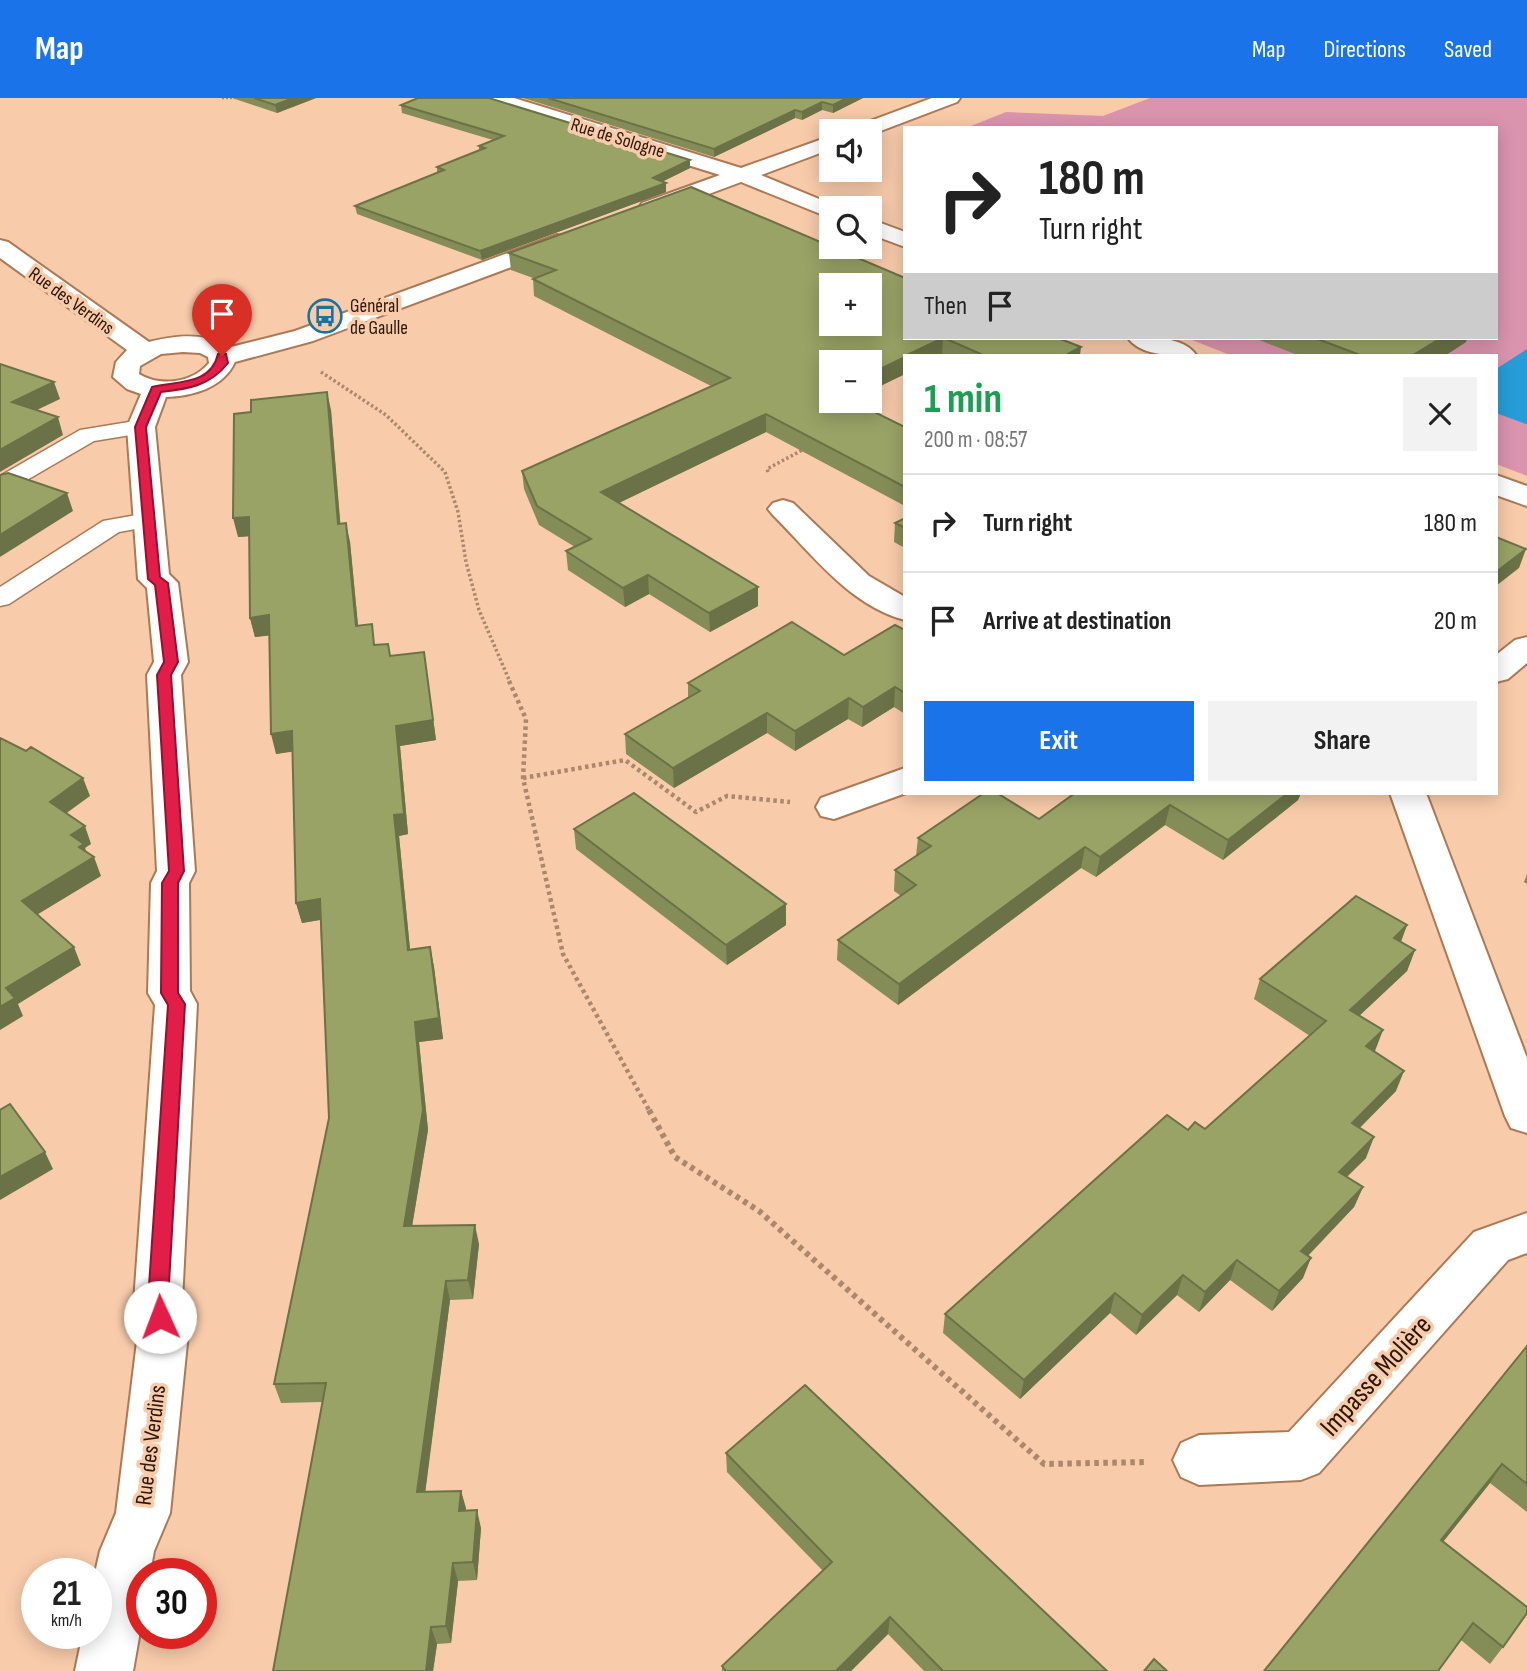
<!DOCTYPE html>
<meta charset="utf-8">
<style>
body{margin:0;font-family:"Sofia Sans Condensed",sans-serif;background:#f2f2f2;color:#222;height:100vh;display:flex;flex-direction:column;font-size:26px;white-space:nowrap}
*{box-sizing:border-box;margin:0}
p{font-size:23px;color:#767676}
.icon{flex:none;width:38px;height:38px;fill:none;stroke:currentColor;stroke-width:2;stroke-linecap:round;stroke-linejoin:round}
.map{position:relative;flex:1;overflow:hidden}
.panel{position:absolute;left:903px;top:256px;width:595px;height:441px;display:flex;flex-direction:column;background:#fff;border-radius:0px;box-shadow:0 4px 18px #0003}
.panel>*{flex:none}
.guide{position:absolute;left:903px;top:28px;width:595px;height:214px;border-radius:0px;box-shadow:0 4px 18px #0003;background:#fff;color:#222;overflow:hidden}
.buttons{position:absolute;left:819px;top:21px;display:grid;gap:14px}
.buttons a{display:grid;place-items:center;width:63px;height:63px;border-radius:0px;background:#fff;box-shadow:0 4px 18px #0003;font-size:35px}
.speed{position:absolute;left:21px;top:1460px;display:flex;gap:14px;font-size:35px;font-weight:700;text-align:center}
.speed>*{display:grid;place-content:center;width:91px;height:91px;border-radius:50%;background:#fff;box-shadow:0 4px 18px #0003;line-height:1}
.speed small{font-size:18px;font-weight:400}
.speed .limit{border:10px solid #d22;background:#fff;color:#111}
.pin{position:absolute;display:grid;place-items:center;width:60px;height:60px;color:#fff;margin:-72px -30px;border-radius:50% 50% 50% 0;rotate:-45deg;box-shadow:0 0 7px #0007}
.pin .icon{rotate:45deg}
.me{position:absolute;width:77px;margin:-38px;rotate:358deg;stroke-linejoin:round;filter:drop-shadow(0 0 5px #0008)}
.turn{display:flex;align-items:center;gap:24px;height:147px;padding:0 21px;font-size:32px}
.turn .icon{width:91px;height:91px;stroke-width:2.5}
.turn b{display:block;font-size:49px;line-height:60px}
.then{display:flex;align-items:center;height:66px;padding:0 21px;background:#0003;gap:14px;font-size:26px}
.round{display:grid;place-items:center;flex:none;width:74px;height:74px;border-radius:0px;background:#f2f2f2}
.headline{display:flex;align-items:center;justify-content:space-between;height:119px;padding:0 21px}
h1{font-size:42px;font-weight:700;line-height:52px;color:#1e9e55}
.cta{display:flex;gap:14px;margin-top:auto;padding:14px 21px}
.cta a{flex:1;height:80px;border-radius:0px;background:#1a73e8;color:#fff;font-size:28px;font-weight:700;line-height:80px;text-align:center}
.cta a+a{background:#f2f2f2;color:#222}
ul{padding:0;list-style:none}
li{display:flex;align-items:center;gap:21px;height:98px;padding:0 21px;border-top:2px solid #e0e0e0}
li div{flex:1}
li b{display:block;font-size:26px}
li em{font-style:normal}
header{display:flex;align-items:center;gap:42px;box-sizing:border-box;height:98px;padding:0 35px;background:#1a73e8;color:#fff}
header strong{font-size:33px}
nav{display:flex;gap:38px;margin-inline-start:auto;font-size:24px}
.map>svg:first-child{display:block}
.green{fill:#db94ae}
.water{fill:#269dd8}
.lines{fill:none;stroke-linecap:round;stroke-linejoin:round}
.service-casing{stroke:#ad7954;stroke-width:3}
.minor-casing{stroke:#ad7954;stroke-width:4}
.path-far3{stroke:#aa876d;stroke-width:2.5;stroke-dasharray:2 2;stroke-linecap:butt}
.path-far2{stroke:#aa876d;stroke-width:3.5;stroke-dasharray:2.5 2.5;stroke-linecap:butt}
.path-far1{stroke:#aa876d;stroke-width:4.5;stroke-dasharray:3.5 3.5;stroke-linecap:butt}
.path{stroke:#aa876d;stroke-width:6;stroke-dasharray:4.5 4.5;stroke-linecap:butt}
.service{fill:#fff;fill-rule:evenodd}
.minor{fill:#fff;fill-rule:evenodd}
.wall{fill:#848c58}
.shaded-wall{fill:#6b7247}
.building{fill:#99a366;stroke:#6b7247;stroke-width:2;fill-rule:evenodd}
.route{fill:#e11d48;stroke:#92132f;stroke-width:2}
.labels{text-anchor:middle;stroke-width:7;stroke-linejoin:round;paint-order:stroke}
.far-street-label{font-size:19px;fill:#2a1606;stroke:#f8cbab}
.far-poi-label{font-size:19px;fill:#2a1606;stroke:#f8cbab;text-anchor:start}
.street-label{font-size:23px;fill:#2a1606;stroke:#f8cbab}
.near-street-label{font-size:28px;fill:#2a1606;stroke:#f8cbab}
</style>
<header>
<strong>Map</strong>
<nav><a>Map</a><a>Directions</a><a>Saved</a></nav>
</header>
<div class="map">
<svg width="1527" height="1573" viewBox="0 0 1527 1573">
<rect width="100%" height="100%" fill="#f8cbab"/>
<polygon class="green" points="1150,0 1527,0 1527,378 1496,366 1496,257 1230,257 1187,240 1496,240 1496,30 966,30 1006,14 1103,18"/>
<polygon class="water" points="1527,251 1527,326 1526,326 1496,315 1496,271"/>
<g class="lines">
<defs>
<g id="service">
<polygon points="141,322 149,324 152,329 149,334 94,343 8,393 0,395 0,378 80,332"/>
<polygon points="148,415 157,417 160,422 157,427 119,434 9,506 0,508 0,489 103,423"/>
</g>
<g id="minor">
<polygon points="483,0 514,0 741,70 831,38 831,51 761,77 841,110 831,110 831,119 823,117 741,84 658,115 642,115 639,110 642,105 720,77 486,4"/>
<polygon points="932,0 960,0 957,4 870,37 870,33 851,33 854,29"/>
<polygon points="870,121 905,134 905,149 870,136"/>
<path d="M557 137 565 139 569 144 565 149 313 243 235 264C223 290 193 298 166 299L155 329 169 476 178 485 188 564 181 577 195 773 189 785 190 893 197 906 182 1204 188 1235 170 1415 154 1453 150 1475H142V1522L133 1573H75L83 1535H96L95 1475 100 1453 116 1415 138 1235 134 1204 155 907 148 895 151 785 157 773 147 577 154 564 147 490 138 481 127 329 141 296 127 291 113 279 116 264 127 252 0 160V142L8 144 149 244C173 238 206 233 227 250L295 233ZM183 254 200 255 208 259 209 265C193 285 160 289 139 276L140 268 161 256Z"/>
<path d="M1128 240C1149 239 1183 238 1196 257 1175 258 1142 259 1128 240Z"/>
<polygon points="1496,377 1527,388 1527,408 1496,397"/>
<path d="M783 402 793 405 869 478 905 499V522C850 508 811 455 773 417L768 411 773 405Z"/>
<polygon points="1527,539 1527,565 1508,581 1496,584 1496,557 1515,542"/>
<polygon points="905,670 906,695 834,721 821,718 816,709 821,700"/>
<polygon points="1390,695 1426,695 1527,960 1527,1035 1511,1030 1505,1018"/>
<polygon points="1527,1115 1527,1155 1508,1162 1319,1375 1301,1382 1199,1387 1181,1379 1173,1362 1181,1345 1199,1337 1289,1334 1474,1134"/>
</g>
</defs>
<use href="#service" class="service-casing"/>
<use href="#minor" class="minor-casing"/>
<polyline class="path-far3" points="222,0 235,0"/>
<g class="path-far2">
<polyline points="321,274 386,317 445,374 458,414 466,464 479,512 510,584"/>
<polyline points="768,374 767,371 806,350"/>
</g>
<g class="path-far1">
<polyline points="509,583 526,621 523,680 563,856 650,1014"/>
<polyline points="523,680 625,662 696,714 727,698 790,704"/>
</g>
<polyline class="path" points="649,1012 675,1059 759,1113 1044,1366 1146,1364"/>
<use href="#service" class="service"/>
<use href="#minor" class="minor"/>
</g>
<g class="wall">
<polygon points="232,0 316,0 277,15"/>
<polygon points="523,0 863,0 833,15 822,12 802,22 795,20 714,59"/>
<polygon points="401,7 690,62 690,70 662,84 666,94 482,162 357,116 355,108 437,75 437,69 479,52 479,48 493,42 402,15"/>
<polygon points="509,155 905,240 1058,240 1080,257 905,257 905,276 870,293 831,303 905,329 905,408 766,334 619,405 758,489 758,508 710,534 649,496 625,509 568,472 566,453 575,449 539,427 524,391 522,373 711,288 534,198 533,180 511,172"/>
<polygon points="1254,240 1467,240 1466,244 1446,257 1295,257 1295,256"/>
<polygon points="331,312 340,426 350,444 358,528 376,547 390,558 424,554 436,642 400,648 408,736 399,738 410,852 430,849 434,869 443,941 419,944 428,1032 412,1128 479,1146 473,1201 450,1202 425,1393 461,1393 466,1413 481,1430 477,1482 458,1483 451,1545 437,1546 433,1573 273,1573 322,1304 281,1305 274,1286 329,1020 320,822 302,825 296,805 292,653 276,656 270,537 255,539 250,520 249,438 238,439"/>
<polygon points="905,420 905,450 894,444 895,425"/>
<polygon points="905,532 905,616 894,609 862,629 848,621 795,653 767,635 674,690 626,656 625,636 688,599 688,585 844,557"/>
<polygon points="1075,695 1301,695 1298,702 1223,762 1165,727 1096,779 1081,770 898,907 837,862 838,842 901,798 894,793 895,772 916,758 918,740 1039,721"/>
<polygon points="574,731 786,806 786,827 727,867 576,751"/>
<polygon points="1527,776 1527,786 1524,784"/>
<polygon points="1407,827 1401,844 1415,852 1407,873 1359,918 1375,954 1396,993 1360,1030 1366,1060 1347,1079 1363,1089 1354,1109 1308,1158 1303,1180 1272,1213 1230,1182 1199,1214 1177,1197 1136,1237 1110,1215 1020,1301 943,1235 945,1216 1188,1032 1205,1031 1310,938 1254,901 1260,881"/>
<polygon points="1527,1248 1527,1414 1490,1385 1443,1444 1503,1549 1490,1566 1461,1542 1264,1573"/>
<polygon points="726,1355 1107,1573 924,1573 888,1536 851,1573 722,1573 722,1568 823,1473 727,1374"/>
</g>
<g class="shaded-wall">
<polygon points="293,0 316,0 277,15 275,7"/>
<polygon points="847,0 863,0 833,15 833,7"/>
<polygon points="822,4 822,12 802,22 802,14"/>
<polygon points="795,12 795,20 714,59 714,51"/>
<polygon points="690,62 690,70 653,88 653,80"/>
<polygon points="666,85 666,94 482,162 480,153"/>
<polygon points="943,240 942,257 907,257"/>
<polygon points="1441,240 1467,240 1466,244 1446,257 1413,257"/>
<polygon points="1081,249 1080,257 1066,257"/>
<polygon points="905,259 905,276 870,293 870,276"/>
<polygon points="54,284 60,301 18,321 12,304"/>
<polygon points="327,294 331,312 342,445 338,426"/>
<polygon points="766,316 766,334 602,413 601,394"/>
<polygon points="58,319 63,337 0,374 0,352"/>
<polygon points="67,395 73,413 0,459 0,437"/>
<polygon points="249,419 253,438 238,439 233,420"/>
<polygon points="346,425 350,444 360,548 356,528"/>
<polygon points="1526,451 1519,470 1496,488 1496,474"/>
<polygon points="648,477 649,496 625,509 623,490"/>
<polygon points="758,489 758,508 710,534 709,515"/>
<polygon points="269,517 274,537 255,539 250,520"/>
<polygon points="424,554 436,642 400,648 408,736 399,738 412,872 408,852 394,717 396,628"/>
<polygon points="895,589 894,609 862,629 863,609"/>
<polygon points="849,600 848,621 795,653 795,633"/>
<polygon points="767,615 767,635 674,690 673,670"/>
<polygon points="292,633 297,653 276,656 271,636"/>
<polygon points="83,680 90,698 57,722 50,704"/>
<polygon points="1288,695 1301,695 1298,702 1223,762 1228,742"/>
<polygon points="1170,707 1165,727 1096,779 1100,759"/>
<polygon points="85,728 91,746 85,750 90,762 94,759 101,778 30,821 22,803 71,737"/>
<polygon points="1085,749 1081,770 898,907 899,886"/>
<polygon points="320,801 325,821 302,825 296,805"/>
<polygon points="786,806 786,827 727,867 726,847"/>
<polygon points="1407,827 1399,848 1394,840"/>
<polygon points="74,849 81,867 18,906 23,918 0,932 0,909 6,890"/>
<polygon points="430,849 434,869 443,941 419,944 428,1032 409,1147 404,1128 415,924"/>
<polygon points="1415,852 1407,873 1343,933 1350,912"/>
<polygon points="1383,932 1375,953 1359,969 1366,948"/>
<polygon points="1404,973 1396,993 1344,1045 1352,1025"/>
<polygon points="1374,1039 1366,1060 1331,1094 1339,1074"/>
<polygon points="45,1054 53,1071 0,1102 0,1079"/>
<polygon points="1363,1089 1354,1109 1293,1173 1301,1153"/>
<polygon points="475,1127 479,1146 473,1201 468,1182"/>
<polygon points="1311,1160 1303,1180 1272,1213 1279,1193"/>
<polygon points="1237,1162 1230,1182 1199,1214 1205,1194"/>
<polygon points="1183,1177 1177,1197 1136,1237 1142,1217"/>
<polygon points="446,1183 450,1202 423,1412 417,1394"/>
<polygon points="1115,1195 1110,1215 1020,1301 1024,1282"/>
<polygon points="1502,1366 1490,1385 1430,1460 1441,1442"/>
<polygon points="461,1393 466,1410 464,1431 459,1413"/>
<polygon points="477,1412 481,1430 477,1482 473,1464"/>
<polygon points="453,1465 458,1483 451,1545 446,1528"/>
<polygon points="890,1519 888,1536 851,1573 836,1573"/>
<polygon points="431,1529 437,1546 433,1573 426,1573"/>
</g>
<g class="building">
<polygon points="254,0 293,0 275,7"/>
<polygon points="418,0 489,0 690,62 653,80 666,85 480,153 355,108 444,72 437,69 485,50 479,48 504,38 401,7"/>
<polygon points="548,0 847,0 833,7 822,4 802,14 795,12 714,51"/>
<path d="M691 89 905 180V240H943L907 257H905V259L870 276V264H831V303H852L905 329V389L766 316 601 394 758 489 709 515 648 477 623 490 566 453 591 441 537 408 522 373 730 280 533 181 556 172 509 155ZM831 187H870V226H831Z"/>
<polygon points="944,240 1058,240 1081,249 1066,257 983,257"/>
<polygon points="1315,240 1441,240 1413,257 1360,257"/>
<polygon points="0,266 54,284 12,304 58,319 0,352"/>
<polygon points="327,294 338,426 346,425 356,528 372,526 374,547 388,546 390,558 424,554 433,622 396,628 404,716 394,717 408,852 430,849 439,920 415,924 423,1012 404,1128 475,1127 468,1182 446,1183 417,1394 461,1393 459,1413 477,1412 473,1464 453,1465 446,1528 431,1529 426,1573 273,1573 326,1285 274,1286 329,1020 320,801 296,805 292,633 271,636 269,517 250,520 249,419 233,420 234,316 251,314 251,302"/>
<polygon points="8,375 67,395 0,437 0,377"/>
<polygon points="905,420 905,430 895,425"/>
<polygon points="1496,439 1526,451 1496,474"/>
<polygon points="792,524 844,557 895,527 905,532 905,595 895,589 863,609 849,600 795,633 767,615 673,670 625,636 700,593 688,585"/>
<polygon points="0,640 26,653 31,649 83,680 50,704 85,728 71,737 84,746 79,749 94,759 22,803 74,849 6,890 15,900 0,909"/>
<polygon points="634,695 786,806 726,847 574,731"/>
<polygon points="984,695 997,695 1039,721 1075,695 1288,695 1228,742 1170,707 1100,759 1085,749 899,886 838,842 916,787 895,772 931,748 918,740"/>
<polygon points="1356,798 1407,827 1394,840 1415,852 1350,912 1383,932 1366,948 1404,973 1352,1025 1374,1039 1339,1074 1363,1089 1301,1153 1311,1160 1279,1193 1237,1162 1205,1194 1183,1177 1142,1217 1115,1195 1024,1282 945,1216 1167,1017 1188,1032 1195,1024 1205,1031 1326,923 1260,881"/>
<polygon points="10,1006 45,1054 0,1079 0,1012"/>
<polygon points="1527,1248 1527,1386 1502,1366 1441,1442 1527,1509 1527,1515 1503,1549 1473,1525 1438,1573 1264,1573"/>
<polygon points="805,1287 1107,1573 943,1573 890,1519 836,1573 726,1573 722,1568 832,1464 726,1355"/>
<polygon points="1154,1561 1167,1573 1144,1573"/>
</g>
<path class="route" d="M218 256H226L228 265C210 288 188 291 161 294L146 329 160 479 168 485 178 564 171 577 184 773 178 785V895L185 906 168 1203 170 1219 167 1226 160 1228 153 1226 148 1203 168 907 161 895 162 785 169 773 157 577 164 564 155 487 148 481 135 329 152 289C178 283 211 287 218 256Z"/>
<defs>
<symbol id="bus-ring" viewBox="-11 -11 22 22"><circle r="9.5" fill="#f8cbab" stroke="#1574a1" stroke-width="1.5"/><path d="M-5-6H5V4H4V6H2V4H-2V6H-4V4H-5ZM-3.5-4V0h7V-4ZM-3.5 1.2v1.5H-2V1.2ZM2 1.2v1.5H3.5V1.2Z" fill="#1574a1"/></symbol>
</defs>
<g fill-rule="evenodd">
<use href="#bus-ring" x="306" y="199" width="38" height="38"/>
</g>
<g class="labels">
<g class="far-street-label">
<text transform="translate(618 39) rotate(17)" y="7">Rue de Sologne</text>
<text transform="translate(72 202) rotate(36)" y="7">Rue des Verdins</text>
</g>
<g class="far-poi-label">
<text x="350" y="214">Général<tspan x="350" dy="22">de Gaulle</tspan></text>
</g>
<g class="street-label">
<text transform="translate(150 1347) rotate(-83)" y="8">Rue des Verdins</text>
</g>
<g class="near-street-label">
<text transform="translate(1375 1277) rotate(-48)" y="10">Impasse Molière</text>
</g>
</g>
</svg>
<div class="buttons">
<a><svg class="icon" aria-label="sound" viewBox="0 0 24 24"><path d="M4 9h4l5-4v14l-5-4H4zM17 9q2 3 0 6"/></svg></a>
<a><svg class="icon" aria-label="search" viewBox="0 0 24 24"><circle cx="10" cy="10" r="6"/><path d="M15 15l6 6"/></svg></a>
<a>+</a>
<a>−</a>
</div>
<div class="speed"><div>21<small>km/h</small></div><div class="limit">30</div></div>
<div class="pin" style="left:222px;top:258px;background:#d93025"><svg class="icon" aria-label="arrive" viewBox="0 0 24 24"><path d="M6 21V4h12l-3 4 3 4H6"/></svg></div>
<svg class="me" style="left:160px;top:1219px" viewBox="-20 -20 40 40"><circle r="19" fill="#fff"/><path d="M0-13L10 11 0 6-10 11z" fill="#e11d48"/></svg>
<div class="guide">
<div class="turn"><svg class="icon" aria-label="right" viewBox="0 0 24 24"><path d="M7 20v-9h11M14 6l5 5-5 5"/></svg><div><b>180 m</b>Turn right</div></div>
<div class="then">Then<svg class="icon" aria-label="arrive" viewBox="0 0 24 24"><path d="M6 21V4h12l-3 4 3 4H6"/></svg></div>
</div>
<section class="panel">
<div class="headline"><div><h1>1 min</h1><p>200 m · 08:57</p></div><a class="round"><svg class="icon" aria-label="close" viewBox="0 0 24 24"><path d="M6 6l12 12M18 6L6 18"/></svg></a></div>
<ul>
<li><svg class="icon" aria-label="right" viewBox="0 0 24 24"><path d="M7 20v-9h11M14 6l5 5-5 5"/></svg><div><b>Turn right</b></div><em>180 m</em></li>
<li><svg class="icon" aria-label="arrive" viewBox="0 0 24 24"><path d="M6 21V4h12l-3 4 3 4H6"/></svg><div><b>Arrive at destination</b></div><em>20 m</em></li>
</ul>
<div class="cta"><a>Exit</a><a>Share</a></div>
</section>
</div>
